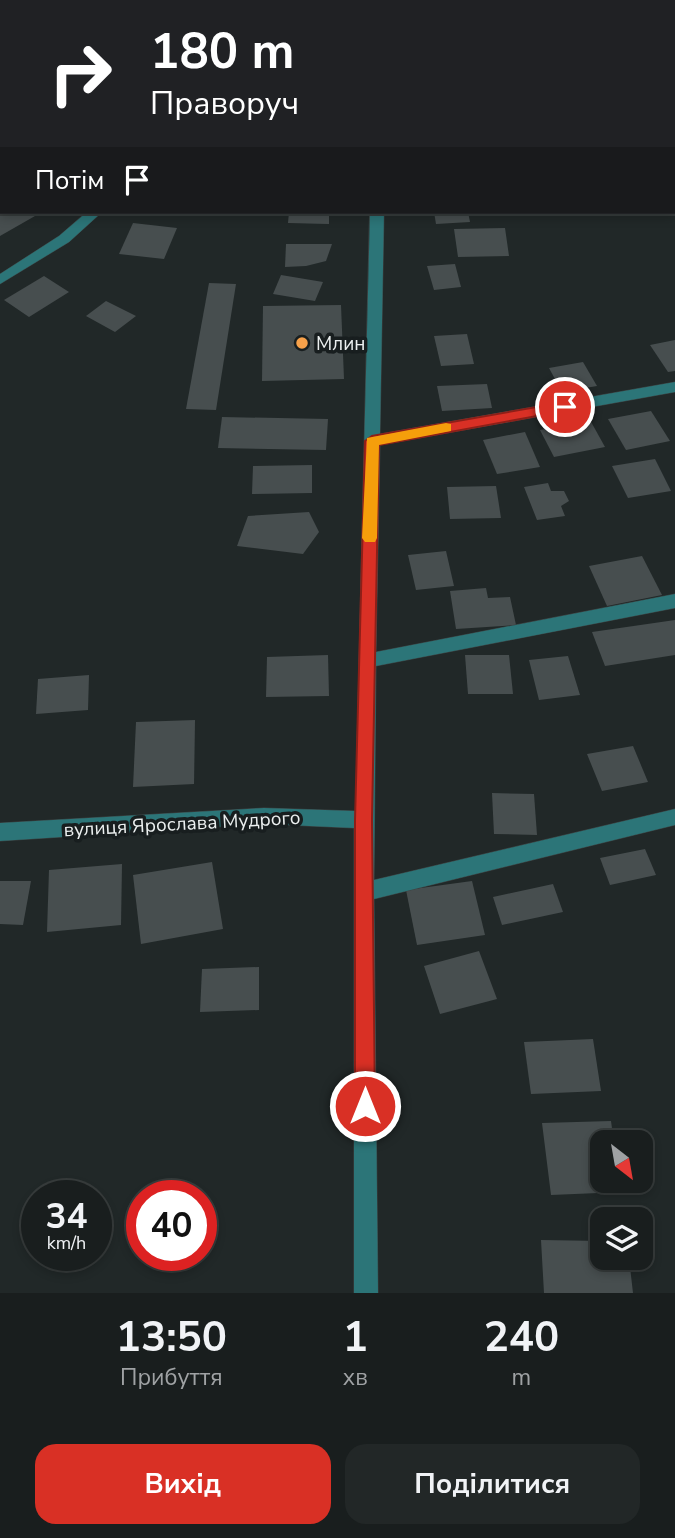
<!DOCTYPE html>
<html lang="uk">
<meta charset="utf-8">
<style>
body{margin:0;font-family:"Nunito Sans",sans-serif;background:#222727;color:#f1f3f6;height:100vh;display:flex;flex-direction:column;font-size:26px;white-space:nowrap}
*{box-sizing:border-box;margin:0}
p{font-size:23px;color:#9fa2a4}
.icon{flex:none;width:38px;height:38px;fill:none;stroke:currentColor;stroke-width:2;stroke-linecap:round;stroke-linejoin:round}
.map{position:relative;height:1293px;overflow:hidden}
.details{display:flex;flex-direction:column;background:#191e1e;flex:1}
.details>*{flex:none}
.banner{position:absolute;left:0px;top:0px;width:676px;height:214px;box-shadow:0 4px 10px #0003,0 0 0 2px #373c3c;background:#202124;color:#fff;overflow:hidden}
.needle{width:46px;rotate:149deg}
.tools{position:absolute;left:590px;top:1130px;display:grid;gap:14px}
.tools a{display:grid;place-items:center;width:63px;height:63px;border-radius:14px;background:#191e1e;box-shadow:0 4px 10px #0003,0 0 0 2px #373c3c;font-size:35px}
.speed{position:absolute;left:21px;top:1180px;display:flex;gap:14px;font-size:35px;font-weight:700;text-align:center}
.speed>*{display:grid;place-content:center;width:91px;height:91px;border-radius:50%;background:#191e1e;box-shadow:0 4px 10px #0003,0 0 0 2px #373c3c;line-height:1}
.speed small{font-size:18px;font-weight:400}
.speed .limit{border:10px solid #d22;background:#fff;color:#111}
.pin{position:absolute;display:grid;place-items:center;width:60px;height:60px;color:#fff;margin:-30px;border:4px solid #fff;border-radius:50%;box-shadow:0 2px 7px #0007}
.me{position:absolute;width:77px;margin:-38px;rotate:0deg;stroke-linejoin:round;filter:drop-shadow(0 0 5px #0008)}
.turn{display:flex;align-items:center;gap:24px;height:147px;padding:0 35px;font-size:32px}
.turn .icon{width:91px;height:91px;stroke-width:2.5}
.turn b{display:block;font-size:49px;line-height:60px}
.then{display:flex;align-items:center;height:66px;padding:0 35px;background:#0003;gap:14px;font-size:26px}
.eta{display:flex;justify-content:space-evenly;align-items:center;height:119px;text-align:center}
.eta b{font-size:42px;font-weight:700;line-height:49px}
.button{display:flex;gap:14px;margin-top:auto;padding:14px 35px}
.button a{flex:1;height:80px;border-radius:21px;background:#d93025;color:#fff;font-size:28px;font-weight:700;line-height:80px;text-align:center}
.button a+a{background:#222727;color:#f1f3f6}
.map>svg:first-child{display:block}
.building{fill:#474e4f}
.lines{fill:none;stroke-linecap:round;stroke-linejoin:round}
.minor-casing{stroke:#3d4444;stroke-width:1}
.minor{fill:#2c7578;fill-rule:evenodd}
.route{fill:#d93025;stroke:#8d1f18;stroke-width:2}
.slow{fill:#f59e0b}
.poi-dot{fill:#f7a14a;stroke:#181e1f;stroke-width:2.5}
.labels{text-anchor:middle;stroke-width:7;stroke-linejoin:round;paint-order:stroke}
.poi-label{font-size:19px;fill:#ecf0f0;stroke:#181e1f;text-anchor:start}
.street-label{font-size:19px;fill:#ecf0f0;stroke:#181e1f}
</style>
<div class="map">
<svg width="675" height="1293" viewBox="0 0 675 1293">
<rect width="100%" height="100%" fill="#212828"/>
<g class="building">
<polygon points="0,212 28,212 35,216 0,236"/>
<polygon points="289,212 329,212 329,224 288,223"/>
<polygon points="434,212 468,212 470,222 436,224"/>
<polygon points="133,223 177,228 164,259 119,254"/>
<polygon points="505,228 509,256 458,257 454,229"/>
<polygon points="286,244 332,244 326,261 306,266 285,267"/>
<polygon points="455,264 461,287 434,290 427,266"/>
<polygon points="281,275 323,282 315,301 273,294"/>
<polygon points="44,276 69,292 29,317 4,300"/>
<polygon points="209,283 236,284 216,410 186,409"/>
<polygon points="106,301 136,316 115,332 86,316"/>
<polygon points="341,305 344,379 262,381 263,306"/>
<polygon points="467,334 474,364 441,366 434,336"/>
<polygon points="675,340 675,371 668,372 650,345"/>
<polygon points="583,362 597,386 562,392 549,368"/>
<polygon points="487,384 492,408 442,411 437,386"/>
<polygon points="651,411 670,441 626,450 608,419"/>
<polygon points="222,417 328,419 326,450 218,448"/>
<polygon points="590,420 605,447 554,457 540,430"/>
<polygon points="525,432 540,467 497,474 483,440"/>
<polygon points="655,459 671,491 628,498 612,466"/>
<polygon points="312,465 312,493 252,494 253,466"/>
<polygon points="548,483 551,491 564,491 569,501 561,506 565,516 537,520 524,487"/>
<polygon points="496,486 501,518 450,519 447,487"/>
<polygon points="309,512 319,532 303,554 237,546 248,516"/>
<polygon points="446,551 454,586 416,590 408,555"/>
<polygon points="642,556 662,595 607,606 589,566"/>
<polygon points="486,588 488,598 510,597 516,625 456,629 450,591"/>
<polygon points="675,620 675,655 605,666 592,632"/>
<polygon points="328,655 329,696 266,697 267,657"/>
<polygon points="465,655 509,655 513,694 468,694"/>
<polygon points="568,656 580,695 539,700 529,660"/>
<polygon points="89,675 88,710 36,714 38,679"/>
<polygon points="195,720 194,784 133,787 136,722"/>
<polygon points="633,746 648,782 602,791 587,754"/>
<polygon points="492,793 534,794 537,835 494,834"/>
<polygon points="645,849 656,875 610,885 600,858"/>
<polygon points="212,862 223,929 141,944 133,875"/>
<polygon points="122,864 121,925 47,932 49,870"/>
<polygon points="0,881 31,881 23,925 0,924"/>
<polygon points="472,881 485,935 417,945 406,890"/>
<polygon points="553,884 563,912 502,925 493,897"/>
<polygon points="479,951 497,999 440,1014 424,966"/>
<polygon points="259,967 259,1010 200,1012 202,969"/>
<polygon points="593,1039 601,1091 531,1094 524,1042"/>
<polygon points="611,1121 614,1143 602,1143 602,1181 620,1181 622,1192 551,1195 542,1123"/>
<polygon points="541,1240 602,1241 602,1258 629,1258 633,1293 544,1293"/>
</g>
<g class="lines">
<defs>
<g id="minor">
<polygon points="330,0 341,0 329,2"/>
<rect x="377" y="0" width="10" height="2"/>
<polygon points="541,0 552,0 553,2 542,2"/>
<polygon points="674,143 675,144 675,152 674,151"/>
<polygon points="87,212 102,212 69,242 0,284 0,274 59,236"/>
<polygon points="370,212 384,212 380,434 675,382 675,392 380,445 376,652 675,594 675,608 376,666 374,880 675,809 675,825 374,899 378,1293 354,1293 354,828 264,824 0,841 0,823 264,808 355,811"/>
</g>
</defs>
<use href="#minor" class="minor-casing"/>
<use href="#minor" class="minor"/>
</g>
<polygon class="route" points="565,402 570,403 570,410 379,445 372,820 375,1106 373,1113 365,1116 358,1113 355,1106 355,820 365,441 372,436"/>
<polygon class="slow" points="446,423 451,424 451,431 379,445 377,538 375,542 365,542 362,538 367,438"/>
<circle class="poi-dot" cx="302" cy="343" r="7"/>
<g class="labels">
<g class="poi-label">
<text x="316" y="350">Млин</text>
</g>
<g class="street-label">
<text transform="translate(182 823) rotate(-3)" y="7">вулиця Ярослава Мудрого</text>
</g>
</g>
</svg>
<div class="tools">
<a><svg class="needle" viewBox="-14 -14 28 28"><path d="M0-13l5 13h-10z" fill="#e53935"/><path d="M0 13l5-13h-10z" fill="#9fa2a4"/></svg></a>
<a><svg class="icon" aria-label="layers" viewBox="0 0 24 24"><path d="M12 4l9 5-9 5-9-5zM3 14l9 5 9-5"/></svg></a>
</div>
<div class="speed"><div>34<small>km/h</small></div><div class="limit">40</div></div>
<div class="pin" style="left:565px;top:407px;background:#d93025"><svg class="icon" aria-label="arrive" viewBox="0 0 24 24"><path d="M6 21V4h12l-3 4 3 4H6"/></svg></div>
<svg class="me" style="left:365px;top:1106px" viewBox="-20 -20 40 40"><circle r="17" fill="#d93025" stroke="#fff" stroke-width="3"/><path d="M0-11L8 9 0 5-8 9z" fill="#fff"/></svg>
<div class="banner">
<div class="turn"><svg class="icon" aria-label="right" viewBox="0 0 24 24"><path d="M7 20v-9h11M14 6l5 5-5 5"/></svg><div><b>180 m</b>Праворуч</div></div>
<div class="then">Потім<svg class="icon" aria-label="arrive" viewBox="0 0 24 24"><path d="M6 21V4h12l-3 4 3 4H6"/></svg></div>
</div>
</div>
<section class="details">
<div class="eta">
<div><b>13:50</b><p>Прибуття</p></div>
<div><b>1</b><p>хв</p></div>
<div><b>240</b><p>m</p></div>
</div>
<div class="button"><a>Вихід</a><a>Поділитися</a></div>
</section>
